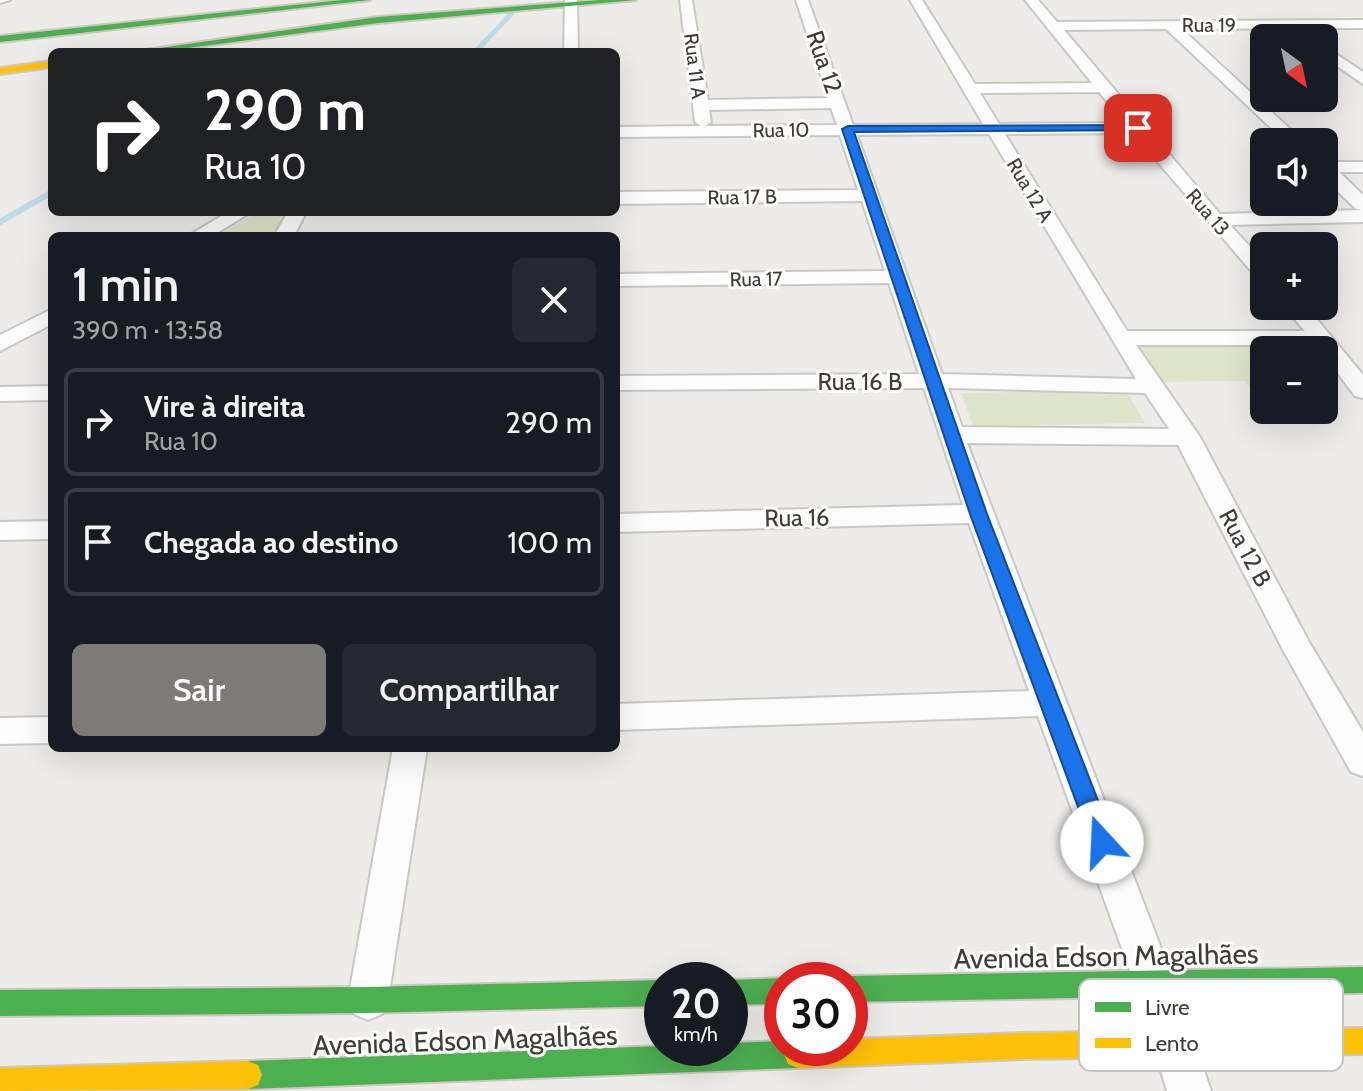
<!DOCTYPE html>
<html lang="pt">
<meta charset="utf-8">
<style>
body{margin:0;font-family:Cabin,sans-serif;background:#242831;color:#f1f3f6;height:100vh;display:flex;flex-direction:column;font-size:30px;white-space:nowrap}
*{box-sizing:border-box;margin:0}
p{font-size:26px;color:#9ea1a6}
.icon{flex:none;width:44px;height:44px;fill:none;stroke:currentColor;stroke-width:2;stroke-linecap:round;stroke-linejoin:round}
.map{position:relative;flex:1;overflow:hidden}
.sheet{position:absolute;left:48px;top:232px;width:572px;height:520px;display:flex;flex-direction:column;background:#171b24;border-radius:12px;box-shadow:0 8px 32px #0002}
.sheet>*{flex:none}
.hud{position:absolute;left:48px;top:48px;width:572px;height:168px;border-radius:12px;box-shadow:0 8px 32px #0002;background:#202124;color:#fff;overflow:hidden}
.needle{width:52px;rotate:147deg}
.buttons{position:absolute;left:1250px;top:24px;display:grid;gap:16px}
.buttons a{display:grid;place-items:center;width:88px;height:88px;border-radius:12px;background:#171b24;box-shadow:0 8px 32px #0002;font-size:40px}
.speed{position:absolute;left:644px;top:962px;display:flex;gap:16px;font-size:40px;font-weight:700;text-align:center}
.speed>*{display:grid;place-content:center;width:104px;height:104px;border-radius:50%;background:#171b24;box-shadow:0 8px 32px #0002;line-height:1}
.speed small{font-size:20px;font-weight:400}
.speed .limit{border:12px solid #d22;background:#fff;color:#111}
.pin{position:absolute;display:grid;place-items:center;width:68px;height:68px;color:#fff;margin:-34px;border-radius:16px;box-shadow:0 4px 12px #0006}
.me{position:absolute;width:88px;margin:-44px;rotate:340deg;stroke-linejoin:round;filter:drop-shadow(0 0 6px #0008)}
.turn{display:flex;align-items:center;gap:28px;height:168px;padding:0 24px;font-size:36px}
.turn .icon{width:104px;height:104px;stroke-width:2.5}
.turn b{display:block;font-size:56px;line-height:68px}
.round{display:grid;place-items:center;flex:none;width:84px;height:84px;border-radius:12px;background:#242831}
.summary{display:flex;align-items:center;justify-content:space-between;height:136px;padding:0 24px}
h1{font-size:48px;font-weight:600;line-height:60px}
.button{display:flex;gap:16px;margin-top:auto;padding:16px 24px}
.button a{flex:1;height:92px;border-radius:12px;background:#7e7a75;color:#fff;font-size:32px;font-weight:600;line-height:92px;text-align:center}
.button a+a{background:#242831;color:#f1f3f6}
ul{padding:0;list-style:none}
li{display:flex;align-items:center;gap:24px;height:108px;margin:0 16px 12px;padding:0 8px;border:4px solid #363941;border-radius:12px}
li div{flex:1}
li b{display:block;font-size:30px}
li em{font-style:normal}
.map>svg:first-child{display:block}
.green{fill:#dfe5cb}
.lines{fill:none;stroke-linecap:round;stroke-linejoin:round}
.stream-far1{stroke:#bedde8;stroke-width:5}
.stream{stroke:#bedde8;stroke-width:6}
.lane-casing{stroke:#cac8c5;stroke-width:4}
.street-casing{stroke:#cac8c5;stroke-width:4}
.fast-casing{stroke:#cec8c1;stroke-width:4}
.slow-casing{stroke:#cec8c1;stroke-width:4}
.lane{fill:#fcfcfc;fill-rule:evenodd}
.street{fill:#fcfcfc;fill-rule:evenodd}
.fast{fill:#4caf50;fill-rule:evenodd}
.slow{fill:#ffc107;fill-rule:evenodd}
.route{fill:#1a73e8;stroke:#114b97;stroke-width:2}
.labels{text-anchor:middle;stroke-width:6;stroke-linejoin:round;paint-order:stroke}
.far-street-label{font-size:20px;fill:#423c36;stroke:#fff}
.street-label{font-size:24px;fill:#423c36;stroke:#fff}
.near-street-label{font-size:28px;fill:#423c36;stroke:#fff}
.key{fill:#fff;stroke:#c6c4c3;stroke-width:2}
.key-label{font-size:22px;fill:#423c36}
</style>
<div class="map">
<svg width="1363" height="1091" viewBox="0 0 1363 1091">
<rect width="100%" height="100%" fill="#eeece9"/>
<g class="green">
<polygon points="259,212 287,212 275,236 216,236"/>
<polygon points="1298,342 1304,350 1264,350 1264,385 1248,385 1245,381 1154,382 1132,345"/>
<polygon points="1126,390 1145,423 973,426 961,393"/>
</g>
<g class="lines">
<polyline class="stream-far1" points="475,52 512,13"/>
<polyline class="stream" points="0,222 52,192"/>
<defs>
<polygon id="lane" points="0,0 10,0 0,3"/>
<g id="street">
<polygon points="565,0 577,0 578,52 564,52"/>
<path d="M680 0H692L708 100 828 98 796 0H808L853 125 983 124 910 0H922L975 84 1092 83 1025 0H1038L1057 22 1363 20V28L1182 29 1304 142H1286L1166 29 1064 30 1220 214 1362 210 1356 209 1324 178V162H1363V172H1339L1363 195V222L1230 225 1264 262V280L1257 278 1133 133 1005 134 1127 331H1305L1283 306H1306L1363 375V398L1355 396 1324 355V350L1317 345H1136L1200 437 1309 642 1363 732V776L1351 772 1282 648 1178 445 967 443 1174 982 1211 1091H1167L1134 982 1038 716 616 730V704L1029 691 969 523 616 532V514L963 505 924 388 616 390V376L919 374 889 283 616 286V274L885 271 862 201 616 204V192L858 190 840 135 616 137V127L701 126 695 122ZM1099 92 1125 123 999 124 980 93ZM831 108 837 125 705 126 711 122 709 110ZM989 134 1136 379 942 374 857 135ZM948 388 1145 393 1169 429 962 427Z"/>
<polygon points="1324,46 1363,72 1363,84 1324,57"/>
<polygon points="228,212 251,212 212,236 188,236"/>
<polygon points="288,212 306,212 294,236 274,236"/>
<polygon points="52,309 52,324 0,351 0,335"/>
<polygon points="52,386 52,400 0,401 0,387"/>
<polygon points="52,521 52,539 0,540 0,522"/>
<polygon points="52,717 52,743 0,744 0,718"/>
<polygon points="393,748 427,748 388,1000 382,1014 368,1020 354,1014 348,1000"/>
</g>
<g id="fast">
<polygon points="342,0 370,0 0,42 0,36"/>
<polygon points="600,0 636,0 378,23 158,52 132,52 378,17"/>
<polygon points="1363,967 1363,993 850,1002 850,980 841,980 850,976"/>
<polygon points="782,978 786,980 782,980 782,1004 730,1005 728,980"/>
<polygon points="662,980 662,1006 368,1013 0,1016 0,990 368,987"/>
<polygon points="782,1041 782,1048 809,1048 812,1054 808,1064 798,1068 248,1089 238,1085 234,1075 238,1065 248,1061 662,1046 662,1048 730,1048 730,1043"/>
</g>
<g id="slow">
<polygon points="52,61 52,67 0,74 0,68"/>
<polygon points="1363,1028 1363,1054 1022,1059 798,1068 788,1064 784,1054 787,1048 850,1048 850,1039 1022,1033"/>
<polygon points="248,1061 258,1065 262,1075 258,1085 248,1089 0,1091 0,1068"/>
</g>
</defs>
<use href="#lane" class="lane-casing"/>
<use href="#street" class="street-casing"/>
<use href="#fast" class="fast-casing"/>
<use href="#slow" class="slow-casing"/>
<use href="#lane" class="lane"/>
<use href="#street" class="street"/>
<use href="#fast" class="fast"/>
<use href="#slow" class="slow"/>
</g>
<polygon class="route" points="1138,125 1143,128 1142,130 854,132 987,514 1114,842 1111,850 1102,853 1094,850 1091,842 970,514 842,129 848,126"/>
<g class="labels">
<g class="far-street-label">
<text x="1209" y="32">Rua 19</text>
<text transform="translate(695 66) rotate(83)" y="7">Rua 11 A</text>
<text transform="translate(781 130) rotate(-1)" y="7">Rua 10</text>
<text transform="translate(1030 190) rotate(59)" y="7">Rua 12 A</text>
<text transform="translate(742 197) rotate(-1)" y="7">Rua 17 B</text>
<text transform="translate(1208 212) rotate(49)" y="7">Rua 13</text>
<text transform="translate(756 279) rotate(-1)" y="7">Rua 17</text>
</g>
<g class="street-label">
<text transform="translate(824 62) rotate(71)" y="8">Rua 12</text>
<text x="860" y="390">Rua 16 B</text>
<text transform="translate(797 518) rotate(-1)" y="8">Rua 16</text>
<text transform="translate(1245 548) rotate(62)" y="8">Rua 12 B</text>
</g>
<g class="near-street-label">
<text transform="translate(1106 956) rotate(-1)" y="10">Avenida Edson Magalhães</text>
<text transform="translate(465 1040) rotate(-2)" y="10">Avenida Edson Magalhães</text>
</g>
</g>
<rect x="1079" y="979" width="264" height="92" rx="12" class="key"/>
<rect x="1095" y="1002" width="36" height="10" fill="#4caf50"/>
<rect x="1095" y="1038" width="36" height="10" fill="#ffc107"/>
<g class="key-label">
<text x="1145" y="1015">Livre</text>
<text x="1145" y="1051">Lento</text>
</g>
</svg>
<div class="buttons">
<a><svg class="needle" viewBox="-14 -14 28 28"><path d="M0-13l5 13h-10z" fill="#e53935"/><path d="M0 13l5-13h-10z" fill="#9ea1a6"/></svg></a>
<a><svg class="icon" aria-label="sound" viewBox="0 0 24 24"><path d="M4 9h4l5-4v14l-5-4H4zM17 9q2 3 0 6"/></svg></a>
<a>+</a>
<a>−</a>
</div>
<div class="speed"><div>20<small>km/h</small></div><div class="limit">30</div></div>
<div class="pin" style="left:1138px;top:128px;background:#d93025"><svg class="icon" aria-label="arrive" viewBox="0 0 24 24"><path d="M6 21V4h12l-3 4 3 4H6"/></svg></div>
<svg class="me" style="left:1102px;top:842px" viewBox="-20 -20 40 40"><circle r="19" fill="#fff"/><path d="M0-13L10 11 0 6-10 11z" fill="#1a73e8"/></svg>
<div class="hud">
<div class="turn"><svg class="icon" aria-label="right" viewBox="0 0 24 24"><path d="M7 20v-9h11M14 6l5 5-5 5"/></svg><div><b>290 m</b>Rua 10</div></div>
</div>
<section class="sheet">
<div class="summary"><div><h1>1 min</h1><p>390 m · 13:58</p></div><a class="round"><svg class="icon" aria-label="close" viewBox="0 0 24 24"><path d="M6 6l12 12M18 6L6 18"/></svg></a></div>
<ul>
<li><svg class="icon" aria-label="right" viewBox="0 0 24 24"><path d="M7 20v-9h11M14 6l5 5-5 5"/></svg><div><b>Vire à direita</b><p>Rua 10</p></div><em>290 m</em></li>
<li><svg class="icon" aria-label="arrive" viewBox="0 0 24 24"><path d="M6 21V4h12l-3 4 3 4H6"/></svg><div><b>Chegada ao destino</b></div><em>100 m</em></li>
</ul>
<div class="button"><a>Sair</a><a>Compartilhar</a></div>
</section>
</div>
